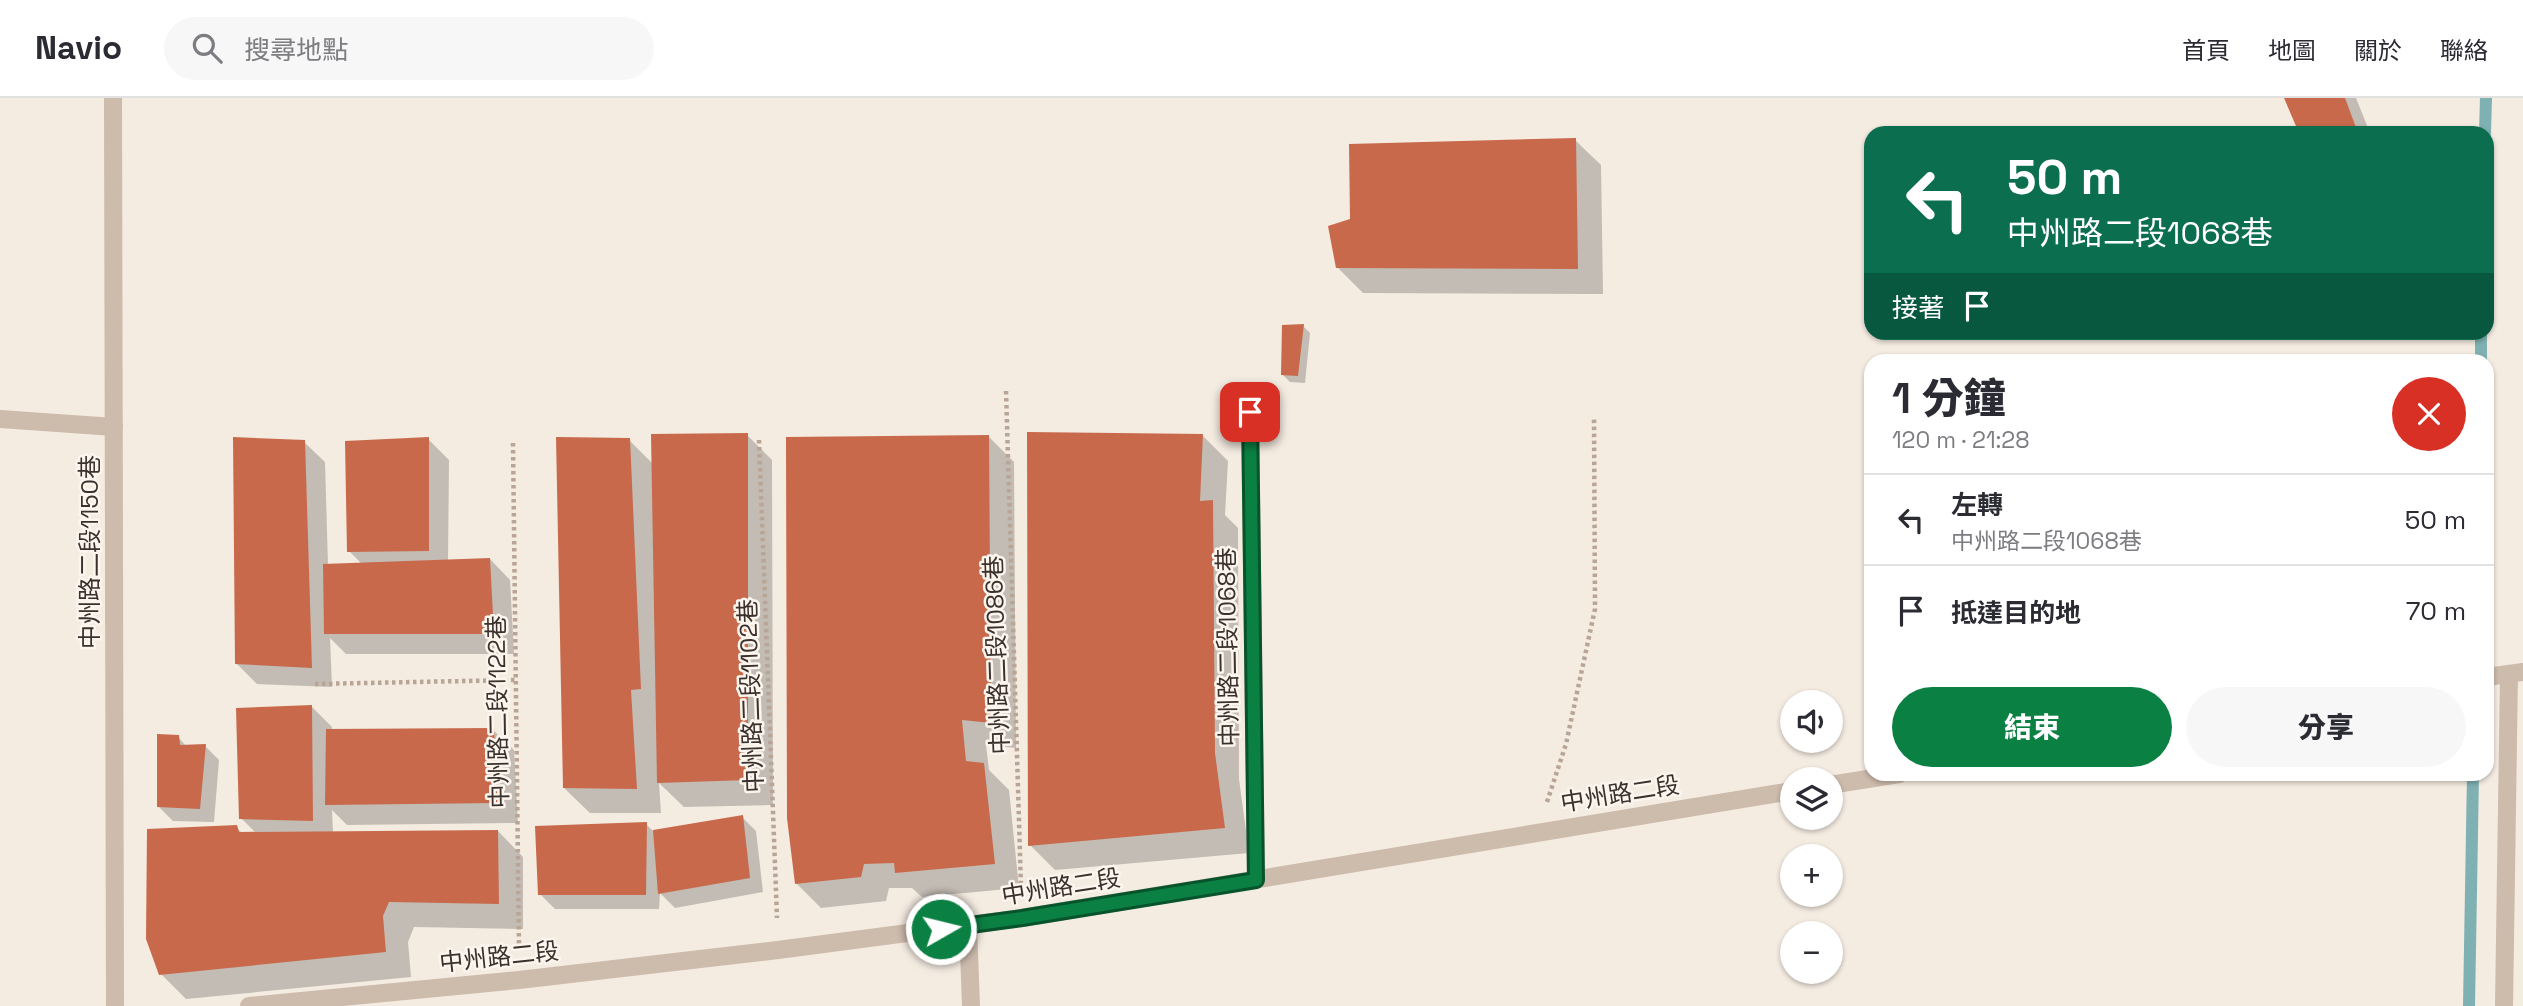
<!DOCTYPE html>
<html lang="zh-TW">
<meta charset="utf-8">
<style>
body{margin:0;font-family:"Space Grotesk","Noto Sans TC",sans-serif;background:#f7f7f7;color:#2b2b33;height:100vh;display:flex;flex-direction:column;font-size:26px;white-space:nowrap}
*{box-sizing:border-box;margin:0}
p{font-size:23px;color:#7c7c81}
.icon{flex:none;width:38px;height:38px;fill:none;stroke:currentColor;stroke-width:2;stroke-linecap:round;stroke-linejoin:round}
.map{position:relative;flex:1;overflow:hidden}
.drawer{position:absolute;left:1864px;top:256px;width:630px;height:427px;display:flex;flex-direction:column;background:#fff;border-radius:21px;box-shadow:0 2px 5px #0004}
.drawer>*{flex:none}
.banner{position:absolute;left:1864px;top:28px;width:630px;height:214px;border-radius:21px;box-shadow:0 2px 5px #0004;background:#0b6e4f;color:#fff;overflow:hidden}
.controls{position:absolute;left:1780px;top:592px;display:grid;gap:14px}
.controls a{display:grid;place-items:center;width:63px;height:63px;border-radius:50%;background:#fff;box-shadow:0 2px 5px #0004;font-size:35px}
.pin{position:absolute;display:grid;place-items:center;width:60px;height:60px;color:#fff;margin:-30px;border-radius:14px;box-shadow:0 4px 10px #0006}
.me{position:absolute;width:77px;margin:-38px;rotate:82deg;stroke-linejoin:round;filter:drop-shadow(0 0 5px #0008)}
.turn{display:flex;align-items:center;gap:24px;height:147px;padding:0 28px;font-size:32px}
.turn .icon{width:91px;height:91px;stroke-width:2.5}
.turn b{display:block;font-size:49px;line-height:60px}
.then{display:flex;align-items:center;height:66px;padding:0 28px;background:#0003;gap:14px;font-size:26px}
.round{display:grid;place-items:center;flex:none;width:74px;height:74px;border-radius:37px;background:#f7f7f7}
.headline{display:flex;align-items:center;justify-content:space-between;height:119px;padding:0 28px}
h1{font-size:42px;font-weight:800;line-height:52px}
.cta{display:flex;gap:14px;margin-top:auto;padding:14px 28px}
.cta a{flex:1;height:80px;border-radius:42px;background:#0b8043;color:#fff;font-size:28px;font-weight:800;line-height:80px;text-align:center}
.cta a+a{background:#f7f7f7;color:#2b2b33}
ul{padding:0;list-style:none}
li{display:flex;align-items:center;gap:21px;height:91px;padding:0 28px;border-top:2px solid #e1e1e2}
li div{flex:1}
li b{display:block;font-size:26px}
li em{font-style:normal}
header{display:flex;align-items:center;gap:42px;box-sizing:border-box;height:98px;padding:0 35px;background:#fff;border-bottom:2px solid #e1e1e2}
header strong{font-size:33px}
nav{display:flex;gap:38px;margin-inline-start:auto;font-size:24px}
.search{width:490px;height:63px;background:#f7f7f7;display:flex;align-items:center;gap:18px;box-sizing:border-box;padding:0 24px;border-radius:38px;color:#7c7c81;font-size:26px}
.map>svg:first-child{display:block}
.shadow{fill:#0003}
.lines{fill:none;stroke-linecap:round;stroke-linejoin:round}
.stream{stroke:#7fb0b2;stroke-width:12}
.building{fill:#c8694b}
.path{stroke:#b9a596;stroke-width:4.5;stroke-dasharray:3.5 3.5;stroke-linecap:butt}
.service{stroke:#cdbbac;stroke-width:18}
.minor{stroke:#cdbbac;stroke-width:18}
.tertiary{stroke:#cdbbac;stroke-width:18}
.route-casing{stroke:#07532c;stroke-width:18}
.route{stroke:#0b8043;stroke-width:12}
.labels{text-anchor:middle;stroke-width:5;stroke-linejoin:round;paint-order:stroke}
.street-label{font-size:24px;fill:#3b302b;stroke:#fbf5ee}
</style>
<header>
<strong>Navio</strong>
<div class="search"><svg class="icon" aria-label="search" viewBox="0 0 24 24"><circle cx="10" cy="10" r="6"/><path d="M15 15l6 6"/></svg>搜尋地點</div>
<nav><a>首頁</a><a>地圖</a><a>關於</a><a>聯絡</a></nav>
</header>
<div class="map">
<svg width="2523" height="908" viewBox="0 0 2523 908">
<rect width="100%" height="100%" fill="#f4ebe1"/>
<g class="shadow">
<polygon points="2286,0 2356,0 2370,35 2301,35"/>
<polygon points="1575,42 1601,67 1603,196 1363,195 1338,170"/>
<polygon points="1303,228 1310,235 1305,285 1290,284 1283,277"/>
<polygon points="747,337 772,362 773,707 684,709 659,685 661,715 590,715 564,690 629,342 653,366"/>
<polygon points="1203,338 1228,363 1225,417 1238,430 1239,681 1249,755 1055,772 1030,747"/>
<polygon points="989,339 1014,364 1016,650 986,647 989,672 1009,692 1019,790 922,799 912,790 889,790 886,803 821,810 796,785"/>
<polygon points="428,341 449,362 448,463 490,461 510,482 514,556 346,556 330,540 332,589 257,586 236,565 304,344 325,364 328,467 362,466 349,453"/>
<polygon points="311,608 332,629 332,633 493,632 514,652 518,725 347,727 332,712 333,735 498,733 523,759 523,831 414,829 408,844 411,879 186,901 161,876 236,729 243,736 257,736 241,720"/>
<polygon points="178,639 187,649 205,648 219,662 214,724 173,723 159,709"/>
<polygon points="742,719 756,733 763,794 675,810 660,795 659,811 555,811 540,796 646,726 654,734"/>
</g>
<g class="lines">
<g class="stream">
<polyline points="2485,35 2486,0"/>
<polyline points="2481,262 2481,234"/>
<polyline points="2469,908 2473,676"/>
</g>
</g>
<g class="building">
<polygon points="2284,0 2345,0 2358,35 2299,35"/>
<polygon points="1576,40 1578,171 1336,170 1328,128 1350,121 1349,46"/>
<polygon points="1304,226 1298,278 1281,277 1282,227"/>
<polygon points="1027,334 1203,336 1200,403 1213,402 1215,655 1225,730 1028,748"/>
<polygon points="748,335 748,682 657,685 651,336"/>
<polygon points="989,337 991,625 962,622 966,663 984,665 995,766 895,775 894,765 864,766 861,779 795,786 787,720 786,339"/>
<polygon points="233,339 305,342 312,570 235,566"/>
<polygon points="429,339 429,453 347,454 345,343"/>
<polygon points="556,339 630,340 641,591 631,592 637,691 563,690"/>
<polygon points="490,460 494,536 324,536 323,466"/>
<polygon points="312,607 313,723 239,721 236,610"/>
<polygon points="494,630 498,705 325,707 326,631"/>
<polygon points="157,636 179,637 180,647 206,646 200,711 157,709"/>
<polygon points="743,717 750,780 658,796 653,732"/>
<polygon points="647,724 646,797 538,797 535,728"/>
<polygon points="237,727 239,734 498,732 499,806 389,804 383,818 386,854 159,877 146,841 147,731"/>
</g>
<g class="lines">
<g class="path">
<polyline points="1006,293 1021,789"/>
<polyline points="759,342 777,820"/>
<polyline points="513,345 519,851"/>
<polyline points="315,586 515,582"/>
<polyline points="1547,704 1566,646 1595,511 1594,319"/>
</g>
<g class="service">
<polyline points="1250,314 1256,782"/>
<polyline points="0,321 114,329"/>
<polyline points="968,827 971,908"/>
</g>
<g class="minor">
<polyline points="113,0 115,908"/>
<polyline points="2504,908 2509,576"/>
</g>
<g class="tertiary">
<polyline points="2487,579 2523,574"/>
<polyline points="1830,687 1899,676"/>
<polyline points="249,908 519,882 778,852 1022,820 1792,693"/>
</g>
</g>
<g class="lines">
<defs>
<polyline id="route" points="941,831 1022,820 1256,782 1250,314"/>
</defs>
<use href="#route" class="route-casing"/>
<use href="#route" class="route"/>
</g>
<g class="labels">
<g class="street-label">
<text transform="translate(90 454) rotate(-90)" y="8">中州路二段1150巷</text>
<text transform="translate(1228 549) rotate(-91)" y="8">中州路二段1068巷</text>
<text transform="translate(997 557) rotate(-92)" y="8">中州路二段1086巷</text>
<text transform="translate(751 598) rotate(-92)" y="8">中州路二段1102巷</text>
<text transform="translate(498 614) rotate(-91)" y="8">中州路二段1122巷</text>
<text transform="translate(1620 696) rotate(-9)" y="8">中州路二段</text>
<text transform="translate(1061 789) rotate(-9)" y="8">中州路二段</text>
<text transform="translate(499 859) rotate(-6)" y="8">中州路二段</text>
</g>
</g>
</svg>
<div class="controls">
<a><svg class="icon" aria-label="sound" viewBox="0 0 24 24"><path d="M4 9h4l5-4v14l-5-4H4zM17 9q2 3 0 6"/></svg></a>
<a><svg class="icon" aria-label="layers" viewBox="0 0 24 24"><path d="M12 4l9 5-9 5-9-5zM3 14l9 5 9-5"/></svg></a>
<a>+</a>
<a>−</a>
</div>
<div class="pin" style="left:1250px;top:314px;background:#d93025"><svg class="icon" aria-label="arrive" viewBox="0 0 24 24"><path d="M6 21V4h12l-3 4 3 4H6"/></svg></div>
<svg class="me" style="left:941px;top:831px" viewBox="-20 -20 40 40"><circle r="17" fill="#0b8043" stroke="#fff" stroke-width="3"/><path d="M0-11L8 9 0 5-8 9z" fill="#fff"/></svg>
<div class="banner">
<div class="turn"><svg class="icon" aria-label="left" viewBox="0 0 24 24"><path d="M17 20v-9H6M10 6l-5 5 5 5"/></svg><div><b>50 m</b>中州路二段1068巷</div></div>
<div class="then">接著<svg class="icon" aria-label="arrive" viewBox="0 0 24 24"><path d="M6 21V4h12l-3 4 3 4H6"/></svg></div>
</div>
<section class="drawer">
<div class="headline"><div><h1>1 分鐘</h1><p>120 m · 21:28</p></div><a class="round" style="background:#d93025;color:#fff"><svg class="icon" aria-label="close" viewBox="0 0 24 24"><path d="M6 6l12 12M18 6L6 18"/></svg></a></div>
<ul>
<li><svg class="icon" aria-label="left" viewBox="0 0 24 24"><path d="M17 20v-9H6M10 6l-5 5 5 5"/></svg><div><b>左轉</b><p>中州路二段1068巷</p></div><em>50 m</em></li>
<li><svg class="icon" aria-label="arrive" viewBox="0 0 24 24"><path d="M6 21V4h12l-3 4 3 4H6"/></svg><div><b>抵達目的地</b></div><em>70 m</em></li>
</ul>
<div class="cta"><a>結束</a><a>分享</a></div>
</section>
</div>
